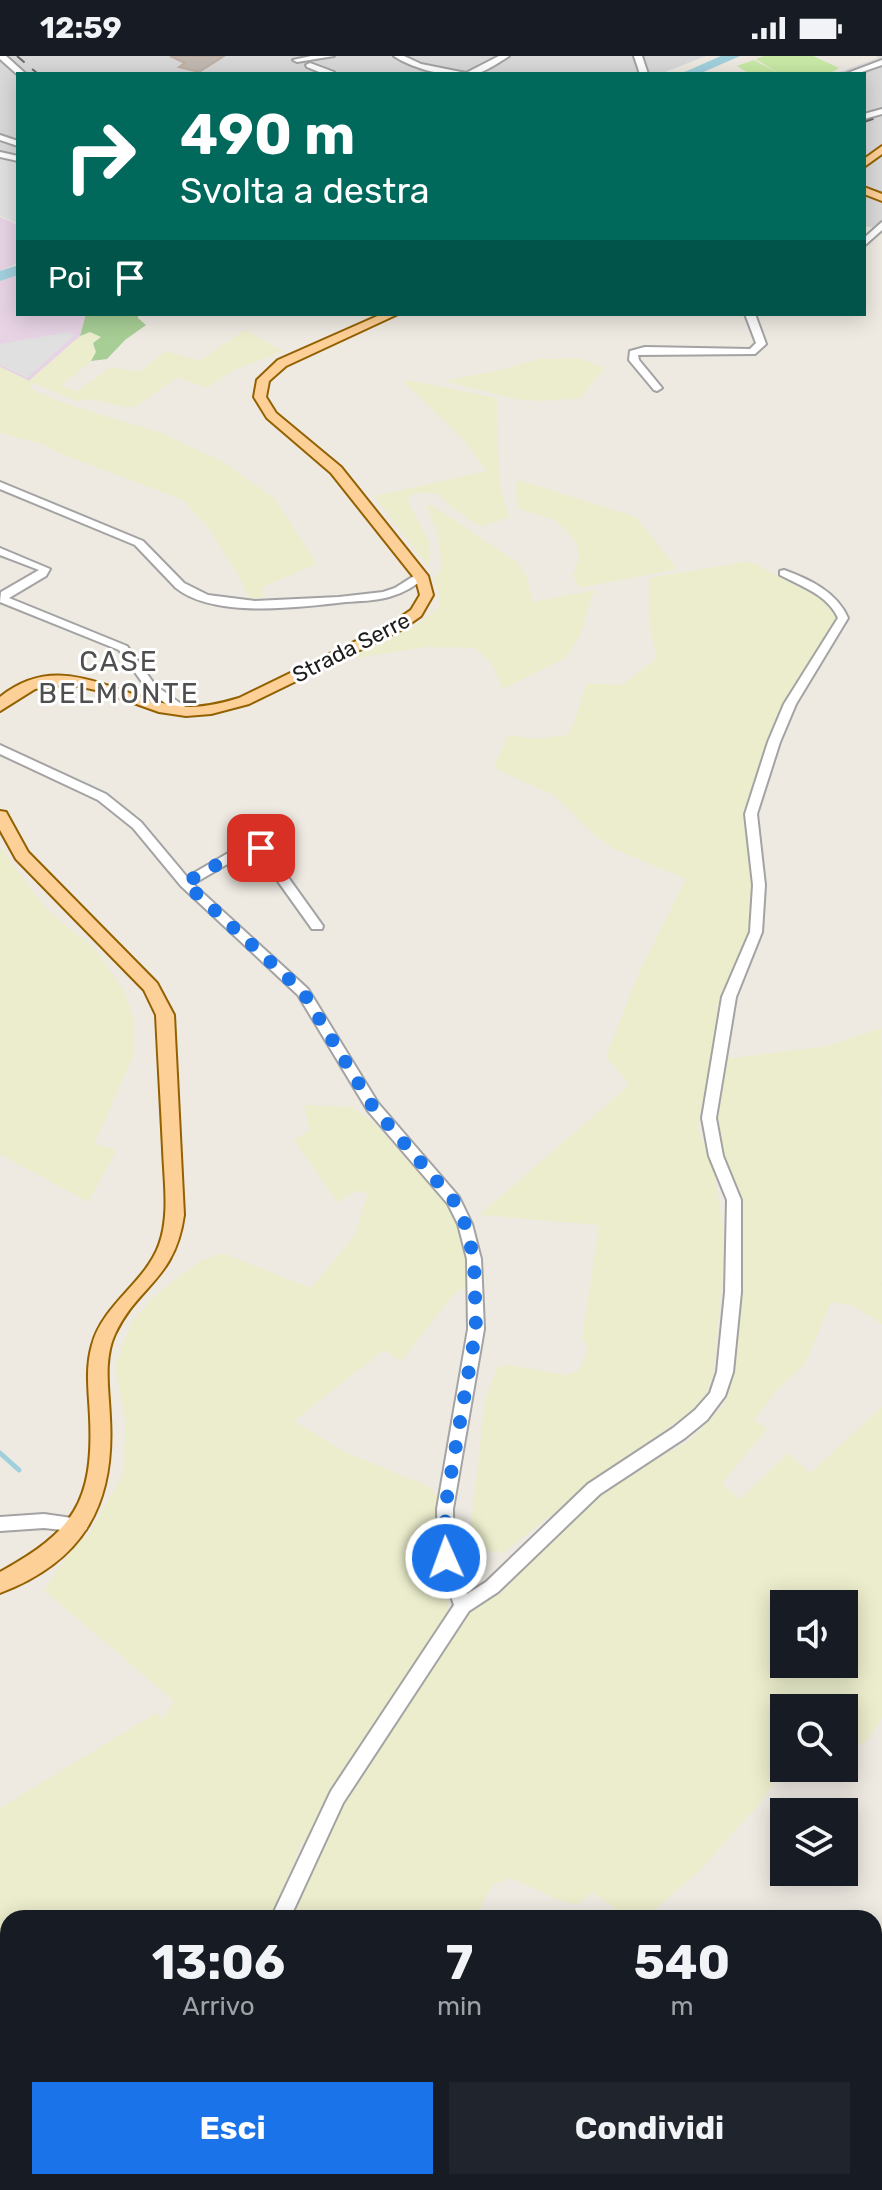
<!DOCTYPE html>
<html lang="it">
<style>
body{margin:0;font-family:Rubik,sans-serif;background:#20242c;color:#f1f3f6;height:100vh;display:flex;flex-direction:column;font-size:30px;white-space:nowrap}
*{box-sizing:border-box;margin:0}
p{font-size:26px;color:#9ea1a6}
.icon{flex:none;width:44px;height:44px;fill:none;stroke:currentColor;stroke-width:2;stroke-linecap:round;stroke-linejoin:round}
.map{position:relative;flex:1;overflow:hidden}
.panel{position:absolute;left:0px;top:1854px;width:882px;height:280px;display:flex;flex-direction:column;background:#171b24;border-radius:24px 24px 0 0;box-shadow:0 4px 20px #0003}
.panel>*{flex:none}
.guide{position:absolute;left:16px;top:16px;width:850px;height:244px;border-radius:0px;box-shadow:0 4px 20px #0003;background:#00695c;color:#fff;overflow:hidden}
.controls{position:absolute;left:770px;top:1534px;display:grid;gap:16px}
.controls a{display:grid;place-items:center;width:88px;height:88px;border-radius:0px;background:#171b24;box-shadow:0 4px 20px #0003;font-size:40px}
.pin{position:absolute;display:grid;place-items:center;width:68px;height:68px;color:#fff;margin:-34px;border-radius:16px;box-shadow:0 4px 12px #0006}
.me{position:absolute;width:88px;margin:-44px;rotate:358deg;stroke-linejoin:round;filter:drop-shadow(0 0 6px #0008)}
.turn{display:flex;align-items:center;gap:28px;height:168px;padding:0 32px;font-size:36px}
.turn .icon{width:104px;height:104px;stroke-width:2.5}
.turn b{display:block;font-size:56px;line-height:68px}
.then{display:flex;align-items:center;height:76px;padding:0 32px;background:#0003;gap:16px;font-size:30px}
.eta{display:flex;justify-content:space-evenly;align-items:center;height:136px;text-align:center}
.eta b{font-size:48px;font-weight:700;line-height:56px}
.button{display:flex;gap:16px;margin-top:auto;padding:16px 32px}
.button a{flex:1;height:92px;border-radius:0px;background:#1a73e8;color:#fff;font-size:32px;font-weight:700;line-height:92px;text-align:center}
.button a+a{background:#20242c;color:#f1f3f6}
.status{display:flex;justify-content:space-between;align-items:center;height:56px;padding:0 40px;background:#171b24;direction:ltr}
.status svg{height:22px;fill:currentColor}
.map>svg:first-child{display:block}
.residential{fill:#dad9d9}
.industrial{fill:#e7d3e4}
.farmland{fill:#ebedcc;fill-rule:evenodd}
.grass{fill:#c8e9a6}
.forest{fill:#a7ce95}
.parking{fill:#e0e0e0}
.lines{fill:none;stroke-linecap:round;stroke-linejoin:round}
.stream{stroke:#a1d0dd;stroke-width:5}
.river{fill:#a1d0dd;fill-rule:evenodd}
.building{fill:#c2b9b1;stroke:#c0b0a4;stroke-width:2}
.minor-casing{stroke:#a3a3a3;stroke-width:4}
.major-casing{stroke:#946100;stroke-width:4}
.minor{fill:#fff;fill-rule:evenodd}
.major{fill:#fdd097;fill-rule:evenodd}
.rail{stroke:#6a6a6a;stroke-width:2;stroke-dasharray:10 10;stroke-linecap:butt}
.route{stroke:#1a73e8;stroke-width:14;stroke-dasharray:0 25.2}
.labels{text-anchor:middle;stroke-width:6;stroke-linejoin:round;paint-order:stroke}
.far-street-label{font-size:22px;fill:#1c1c1c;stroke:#fff}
.neighbourhood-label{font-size:28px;letter-spacing:2px;fill:#4f4f4f;stroke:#fff}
</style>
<div class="status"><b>12:59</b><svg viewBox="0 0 49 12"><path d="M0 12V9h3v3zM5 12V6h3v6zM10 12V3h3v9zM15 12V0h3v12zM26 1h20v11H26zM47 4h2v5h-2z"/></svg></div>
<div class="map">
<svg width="882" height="2134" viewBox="0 0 882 2134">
<rect width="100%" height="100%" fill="#eeeae2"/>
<g class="residential">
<polygon points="0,0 706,0 660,18 18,18 17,107 0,101"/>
<polygon points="876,0 882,0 882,164 875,172 864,170 864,18 834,18 878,2"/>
</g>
<g class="industrial">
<polygon points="0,161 18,169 18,207 0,215"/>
<polygon points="18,217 18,258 86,258 80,280 29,325 0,311 0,225"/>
</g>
<g class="farmland">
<polygon points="245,274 283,295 234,314 206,332 178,321 137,350 125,351 89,343 76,345 33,327 29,332 66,348 159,376 222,405 275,443 317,508 262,531 264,542 249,543 240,522 210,474 183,444 54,395 46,389 0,377 0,311 29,325 85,276 93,276 101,281 94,286 96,296 91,305 61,330 77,335 111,311 140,316 166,295 199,305"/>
<polygon points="579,302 603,311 603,314 580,342 541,345 515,343 444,325 501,314 539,303"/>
<polygon points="407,324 497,342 499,427 509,461 481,471 451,451 438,438 423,436 412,439 407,444 430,487 429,511 374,440 487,415 464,384 405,327"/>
<polygon points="522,425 636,461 677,513 579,532 573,519 579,503 576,486 555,464 518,453 515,427"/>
<polygon points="432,449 517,506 526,519 533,546 594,534 581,577 566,602 503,633 492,608 475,592 428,591 348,603 416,570 440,551 439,535 433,525 442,511 437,475 426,450"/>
<polygon points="744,506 754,507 822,543 838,559 832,579 789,638 770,683 747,760 754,817 752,873 739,909 722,935 698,1072 714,1115 723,1171 724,1206 713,1318 705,1340 688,1358 612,1411 503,1497 473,1493 469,1489 485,1345 497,1311 509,1309 566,1319 580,1314 588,1292 582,1283 599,1169 479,1159 627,1031 627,1025 606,1001 638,919 686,823 614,793 595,780 555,740 494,712 508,679 536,683 567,679 574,666 587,627 622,629 657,602 650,572 649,522"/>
<polygon points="0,791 47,854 95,893 124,935 133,962 133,1000 94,1088 117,1094 88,1146 0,1098"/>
<path d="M881 972 882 1268 852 1249 831 1246 805 1308 777 1334 754 1364 767 1373 722 1427 739 1444 788 1397 810 1417 882 1351V1662L868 1684 844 1698V1652H784L785 1712 759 1748 698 1816 645 1862H628L593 1836 577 1849 558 1844 511 1822 492 1829 475 1862H287L337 1753 470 1552 504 1527 590 1448 640 1412 689 1385 723 1350 728 1338 740 1231 714 1064 724 1003 827 990ZM784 1548H844V1608H784Z"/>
<polygon points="304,1049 352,1051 372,1065 453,1155 466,1195 469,1228 453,1239 401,1305 384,1294 294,1365 345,1396 428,1430 438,1441 434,1484 449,1535 448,1558 310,1785 302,1786 272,1862 8,1862 8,2071 0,2075 0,1752 156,1657 163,1663 174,1645 44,1534 72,1493 89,1478 124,1417 125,1362 115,1310 131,1268 152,1242 200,1205 222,1197 311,1232 355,1179 367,1139 363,1135 354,1136 337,1146 294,1084 310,1074"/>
<polygon points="530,2126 863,2126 866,2134 538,2134"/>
</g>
<polygon class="grass" points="764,0 813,0 839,12 829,18 750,18 737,10 754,4 778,17 756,3"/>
<polygon class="forest" points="86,258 138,258 138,262 146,269 125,284 107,303 91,305 96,296 93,287 101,281 90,276 80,280"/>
<g class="parking">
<polygon points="0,101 18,107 17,167 0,160"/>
<polygon points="68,276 75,279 27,322 0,309 0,288"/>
</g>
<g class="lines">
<polyline class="stream" points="0,1397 19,1414"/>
<g class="river">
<polygon points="721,0 740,0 699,18 680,18"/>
<polygon points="18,209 18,219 0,225 0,215"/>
</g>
</g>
<polygon class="building" points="170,0 224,0 199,16 179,11 185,7"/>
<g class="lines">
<defs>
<g id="minor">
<polygon points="0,0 6,0 26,18 18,19 0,3"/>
<polygon points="311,0 334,0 297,6 293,4"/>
<path d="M394 0H404L421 8 466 17 499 0H509C500 6 485 16 475 18 452 23 413 13 394 0Z"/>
<polygon points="634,0 642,0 648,18 640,18"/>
<polygon points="882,4 882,9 856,18 845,18"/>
<polygon points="310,7 334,16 335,18 324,18 307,11 306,9"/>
<polygon points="882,53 882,58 864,63 864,58"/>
<polygon points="0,79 18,85 18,90 0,84"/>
<polygon points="0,96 18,100 18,105 0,101"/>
<polygon points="882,166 882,174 864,190 864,182"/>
<polygon points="745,258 755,258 766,288 755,298 638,299 639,304 662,332 657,335 654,334 629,304 630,295 645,291 750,293 756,287"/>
<path d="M0 426 143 485 184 527 208 539 255 545 339 541 383 536 395 532 417 518 421 517 426 520C416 530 403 537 389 541 375 545 360 545 346 546 299 551 215 563 176 532L135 489 0 433Z"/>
<polygon points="0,492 50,513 46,520 9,542 127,590 155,629 188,653 188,659 180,659 147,633 119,594 0,546 1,536 39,514 0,499"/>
<path d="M784 514C809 523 837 536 848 562L796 648 780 686 757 758 765 829 762 876 736 941 716 1062 723 1100 741 1144V1236L733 1316 725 1340 707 1364 685 1382 600 1438 498 1536 469 1555 343 1747 290 1862H271L331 1735 454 1549 438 1502 437 1453 468 1273 467 1203 458 1168 448 1148 368 1055 298 939 181 830 133 772 98 744 0 698V689L106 738 141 766 187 821 242 789H265L323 870 322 873H312L257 796H248L193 828 308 933 378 1047 459 1141 472 1168 481 1203 484 1273 453 1453 454 1502 467 1538 486 1526 588 1428 673 1372 695 1354 710 1337 717 1316 725 1236 727 1144 709 1100 702 1062 722 941 750 876 753 829 745 758 768 686 784 648 838 562C828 539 801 530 780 519V515Z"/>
<polygon points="44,1458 86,1464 88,1469 86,1474 80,1476 44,1472 0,1475 0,1461"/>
<polygon points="215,2126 235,2126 234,2134 214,2134"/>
</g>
<g id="major">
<polygon points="882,90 882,98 864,111 864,103"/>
<polygon points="864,131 882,138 882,145 864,138"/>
<path d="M382 258H398L286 310 269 325 266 341 276 357 341 411 428 520 433 539 421 560 401 574 249 648 211 658 186 660 159 656 100 635 69 628 35 633 0 655V641C61 592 115 641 178 650 198 653 219 648 239 642L391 568 411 554 420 539 416 524 331 417 267 362 254 341 257 324 278 304Z"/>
<path d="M0 755 6 756 28 796 157 927 174 959 184 1159C175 1224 138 1229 115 1278 103 1304 109 1334 110 1362 115 1448 84 1505 0 1537V1516C73 1476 94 1446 90 1361 89 1337 85 1313 92 1289 103 1248 145 1227 159 1189 170 1159 164 1124 163 1093 161 1048 158 1004 156 959L144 934 16 803 0 774Z"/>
</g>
</defs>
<use href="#minor" class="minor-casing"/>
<use href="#major" class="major-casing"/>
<use href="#minor" class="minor"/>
<use href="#major" class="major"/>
<g class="rail">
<polyline points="17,0 38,18"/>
<polyline points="864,66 882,60"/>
</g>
</g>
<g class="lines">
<polyline class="route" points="261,792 246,792 185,827 303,936 373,1051 454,1145 465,1168 474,1203 476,1273 445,1453 446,1502"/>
</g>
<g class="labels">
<g class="far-street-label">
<text transform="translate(351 591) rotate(-27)" y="8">Strada Serre</text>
</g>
<g class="neighbourhood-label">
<text x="119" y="615">CASE<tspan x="119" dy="32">BELMONTE</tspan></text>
</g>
</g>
</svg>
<div class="controls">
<a><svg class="icon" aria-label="sound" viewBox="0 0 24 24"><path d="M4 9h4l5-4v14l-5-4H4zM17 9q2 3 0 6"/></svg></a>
<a><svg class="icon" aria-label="search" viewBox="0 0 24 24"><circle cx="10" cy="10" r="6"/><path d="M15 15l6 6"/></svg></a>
<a><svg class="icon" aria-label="layers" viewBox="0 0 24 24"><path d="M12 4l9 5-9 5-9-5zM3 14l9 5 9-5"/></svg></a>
</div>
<div class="pin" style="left:261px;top:792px;background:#d93025"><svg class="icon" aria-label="arrive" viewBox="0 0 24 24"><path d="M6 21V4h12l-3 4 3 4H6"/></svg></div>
<svg class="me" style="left:446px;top:1502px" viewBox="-20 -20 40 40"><circle r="17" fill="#1a73e8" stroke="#fff" stroke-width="3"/><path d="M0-11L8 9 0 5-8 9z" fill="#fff"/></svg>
<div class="guide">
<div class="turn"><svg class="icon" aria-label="right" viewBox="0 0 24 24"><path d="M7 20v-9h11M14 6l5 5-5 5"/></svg><div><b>490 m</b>Svolta a destra</div></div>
<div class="then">Poi<svg class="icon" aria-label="arrive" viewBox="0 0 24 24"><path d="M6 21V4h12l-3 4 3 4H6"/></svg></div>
</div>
<section class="panel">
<div class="eta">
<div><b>13:06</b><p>Arrivo</p></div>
<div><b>7</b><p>min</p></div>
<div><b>540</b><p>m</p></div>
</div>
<div class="button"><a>Esci</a><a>Condividi</a></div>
</section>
</div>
